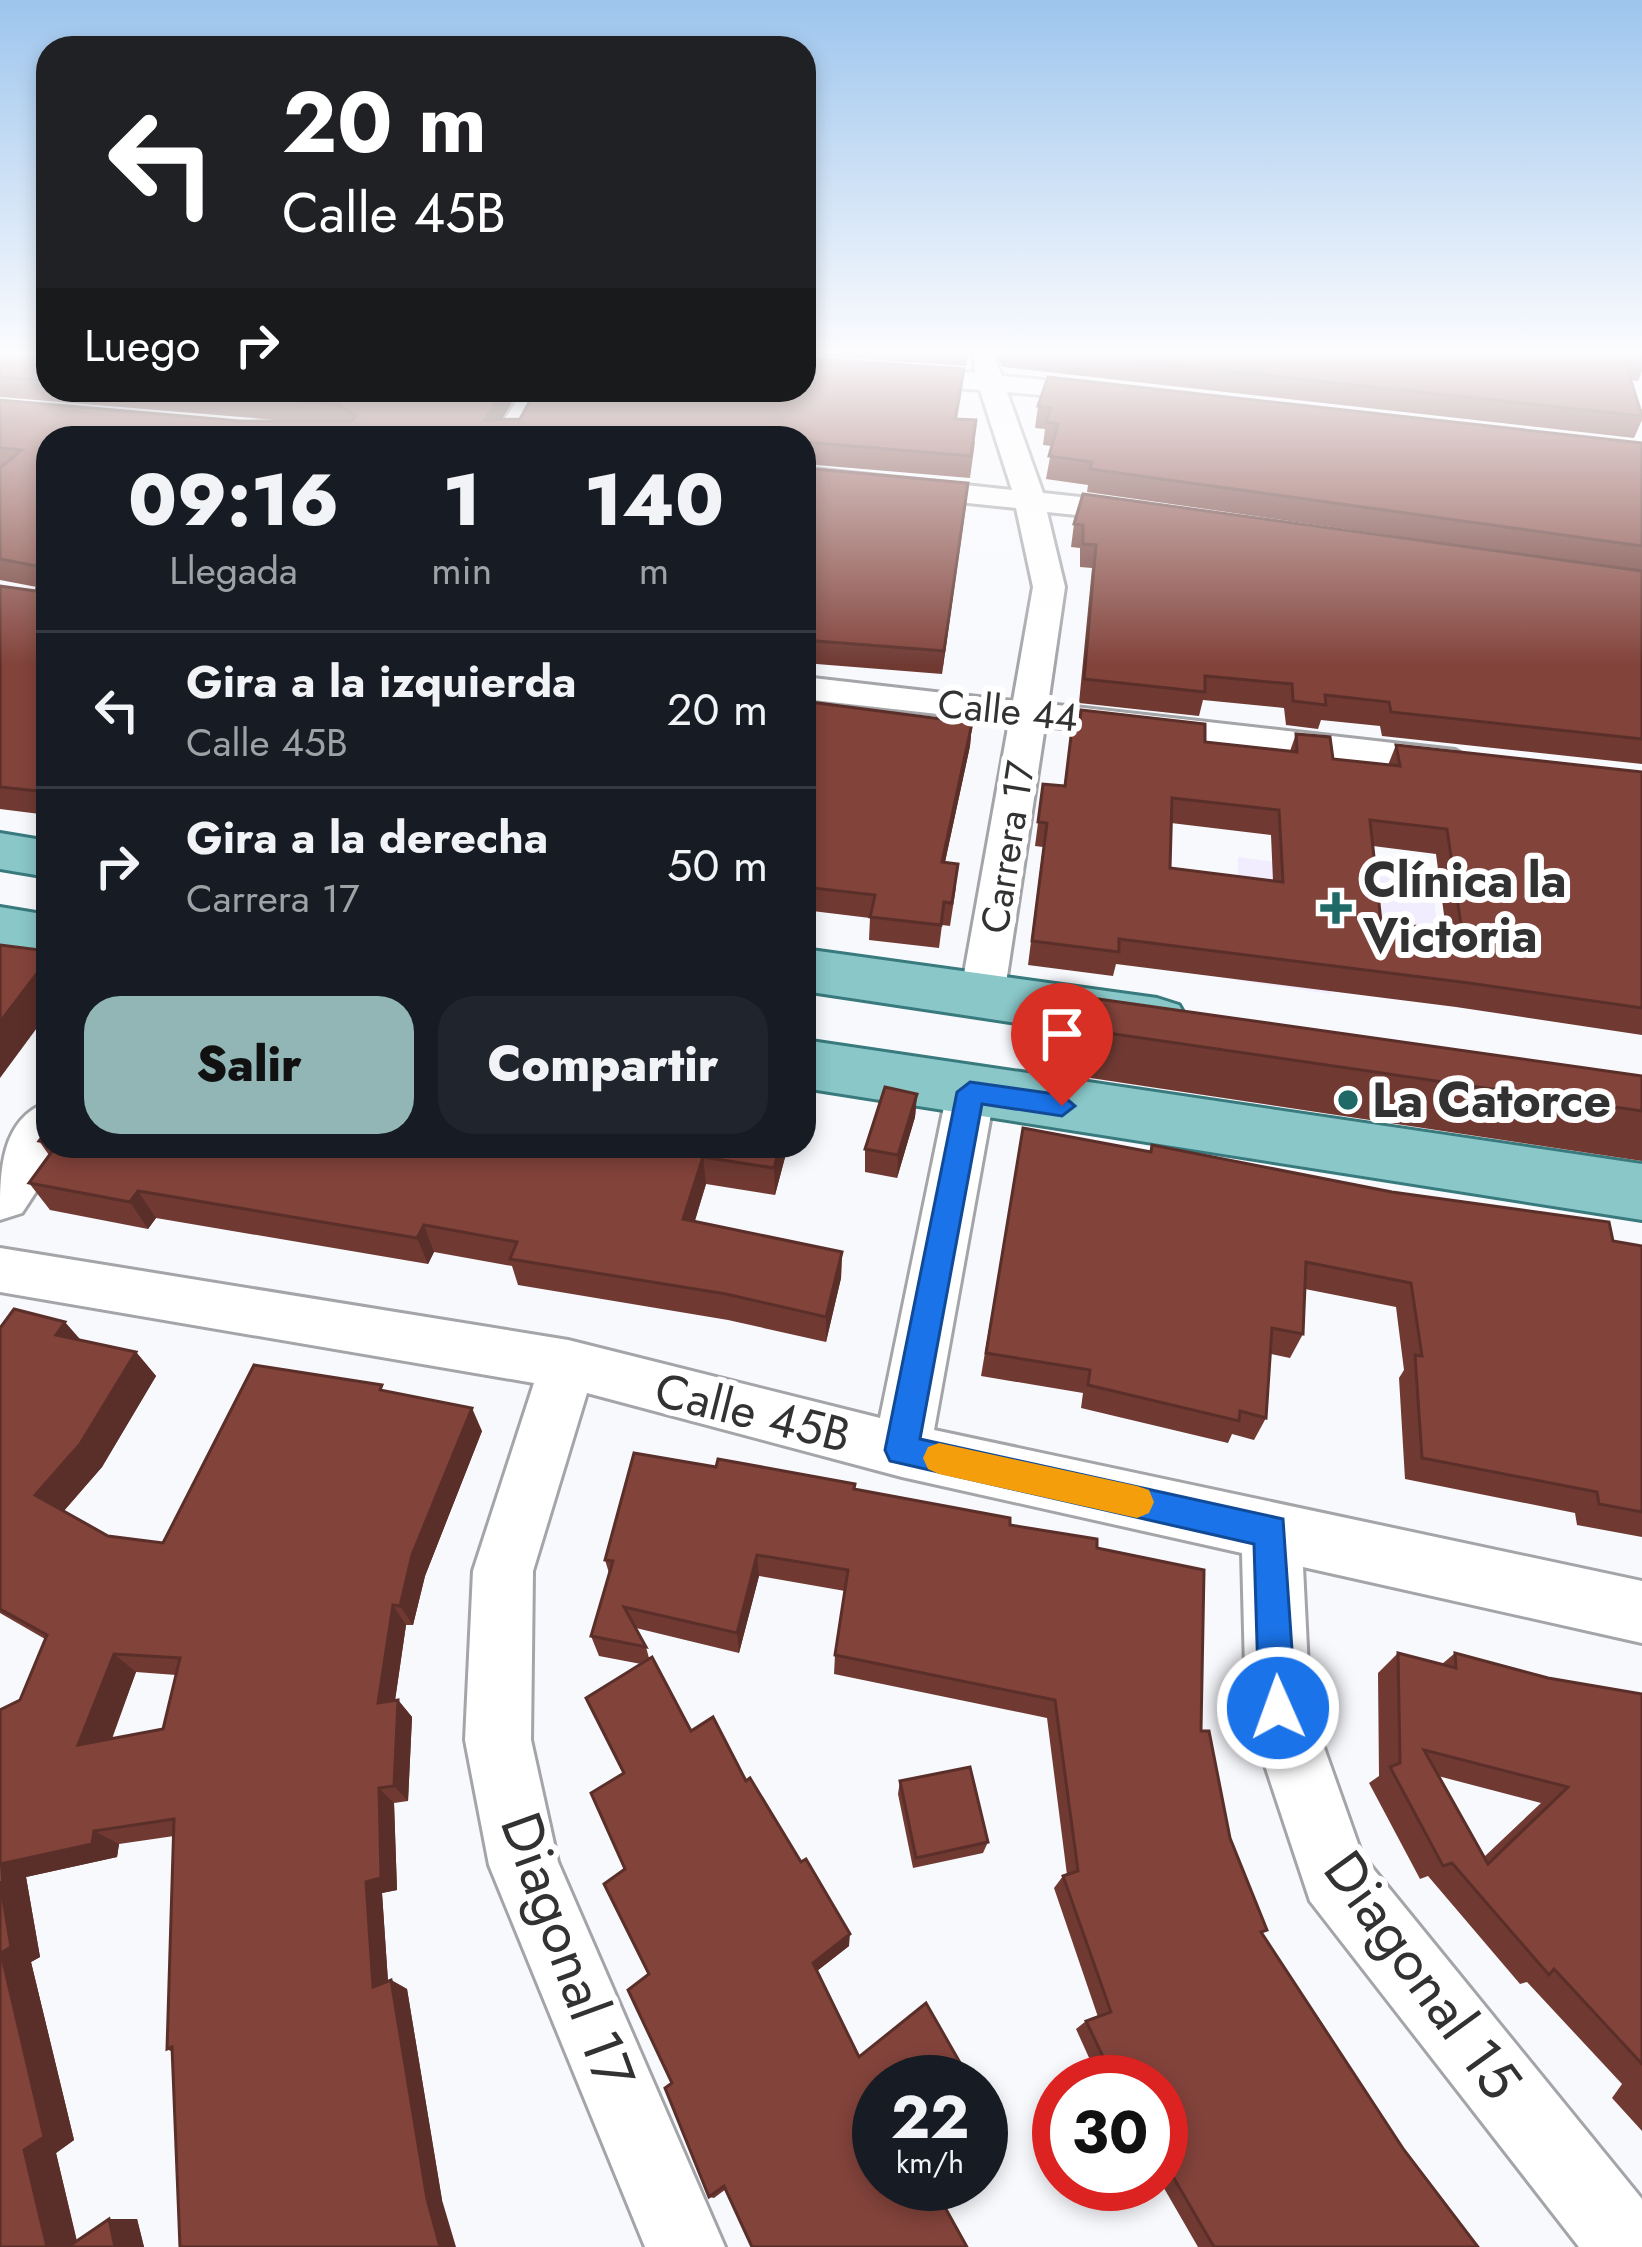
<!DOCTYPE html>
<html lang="es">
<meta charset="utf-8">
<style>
body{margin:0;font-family:Jost,sans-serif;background:#20242c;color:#f1f3f6;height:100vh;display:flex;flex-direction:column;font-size:45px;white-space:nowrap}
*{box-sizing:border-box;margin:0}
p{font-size:39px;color:#9ea1a6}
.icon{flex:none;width:66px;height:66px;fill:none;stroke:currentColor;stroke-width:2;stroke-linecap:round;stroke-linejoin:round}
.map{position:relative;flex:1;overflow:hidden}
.sheet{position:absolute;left:36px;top:426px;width:780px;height:732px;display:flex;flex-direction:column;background:#171b24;border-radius:36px;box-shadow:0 6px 18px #0003}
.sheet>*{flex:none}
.top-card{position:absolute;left:36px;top:36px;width:780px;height:366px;border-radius:36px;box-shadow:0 6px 18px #0003;background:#202124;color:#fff;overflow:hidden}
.speed{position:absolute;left:852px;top:2055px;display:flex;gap:24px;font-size:60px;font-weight:700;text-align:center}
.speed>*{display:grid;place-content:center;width:156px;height:156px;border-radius:50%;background:#171b24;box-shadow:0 6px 18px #0003;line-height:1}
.speed small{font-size:30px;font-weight:400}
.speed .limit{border:18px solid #d22;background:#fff;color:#111}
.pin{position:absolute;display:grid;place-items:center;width:102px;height:102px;color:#fff;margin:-123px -51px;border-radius:50% 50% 50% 0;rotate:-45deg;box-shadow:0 0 12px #0007}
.pin .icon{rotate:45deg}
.me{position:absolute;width:132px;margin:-66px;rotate:358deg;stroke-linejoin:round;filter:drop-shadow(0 0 9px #0008)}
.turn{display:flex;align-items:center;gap:42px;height:252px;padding:0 48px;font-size:54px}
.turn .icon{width:156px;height:156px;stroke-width:2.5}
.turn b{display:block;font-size:84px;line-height:102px}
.then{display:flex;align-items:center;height:114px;padding:0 48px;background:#0003;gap:24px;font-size:45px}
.eta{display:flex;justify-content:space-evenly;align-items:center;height:204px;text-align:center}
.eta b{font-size:72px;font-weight:800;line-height:84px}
.button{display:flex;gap:24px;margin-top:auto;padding:24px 48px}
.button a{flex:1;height:138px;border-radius:36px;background:#92b5b6;color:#111;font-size:48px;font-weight:800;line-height:138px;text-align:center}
.button a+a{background:#20242c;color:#f1f3f6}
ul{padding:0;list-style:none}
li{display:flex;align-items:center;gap:36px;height:156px;padding:0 48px;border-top:3px solid #363941}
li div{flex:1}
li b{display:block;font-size:45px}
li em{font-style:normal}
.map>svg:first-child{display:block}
.medical{fill:#f1ecfe}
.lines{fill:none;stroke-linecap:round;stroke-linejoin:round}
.minor-casing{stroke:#a4a5a8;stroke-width:6}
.tertiary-casing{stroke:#a4a5a8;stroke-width:6}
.primary-casing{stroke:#387a7d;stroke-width:6}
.minor{fill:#fff;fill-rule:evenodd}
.tertiary{fill:#fff;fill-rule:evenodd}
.primary{fill:#89c7c9;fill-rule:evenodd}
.wall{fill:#703a33;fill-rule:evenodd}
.shaded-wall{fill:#5b2f29}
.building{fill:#82433b;stroke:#5b2f29;stroke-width:3;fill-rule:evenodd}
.route{fill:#1a73e8;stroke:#114b97;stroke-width:3}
.slow{fill:#f59e0b}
.poi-dot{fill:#1f6a67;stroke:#fff;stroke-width:4.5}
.labels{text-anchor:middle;stroke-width:12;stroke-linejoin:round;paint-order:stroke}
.far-street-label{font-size:39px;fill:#323233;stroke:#fff}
.poi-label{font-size:48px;font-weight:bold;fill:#323233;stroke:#fff;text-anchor:start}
.street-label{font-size:48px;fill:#323233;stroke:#fff}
.near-street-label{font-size:57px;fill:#323233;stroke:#fff}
</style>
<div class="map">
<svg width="1642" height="2247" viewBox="0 0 1642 2247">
<rect width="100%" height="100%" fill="#f8f9fd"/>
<polygon class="medical" points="1238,857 1432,883 1440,949 1329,935 1331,994 1235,980"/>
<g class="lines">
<defs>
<g id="minor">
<polygon points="973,351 991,351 1002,376 1116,387 1116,399 1106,401 1007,392 1043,493 1145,504 1160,513 1145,522 1047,512 1065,587 1048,704 1455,750 1474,761 1455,772 1045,726 1004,996 998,1007 982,1012 966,1007 960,996 1009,722 804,699 804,677 1013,701 1033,587 1016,508 804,486 804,468 1012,490 980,390 804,374 804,358 975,373"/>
<polygon points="524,390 550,390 520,438 492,438"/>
<polygon points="971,1074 988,1079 995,1092 934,1430 1642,1581 1642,1643 1303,1567 1310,1708 1362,1855 1642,2199 1642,2247 1579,2247 1310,1901 1246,1708 1242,1553 902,1477 587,1393 533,1571 531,1740 558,1862 725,2247 645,2247 489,1865 465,1740 473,1571 534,1383 0,1292 0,1248 568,1340 880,1418 947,1092 954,1079"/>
</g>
<path id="tertiary" d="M48 1102V1146H66L22 1213 0 1220C0 1172 0 1119 48 1102Z"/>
<g id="primary">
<polygon points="0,833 48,841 48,877 0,869"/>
<polygon points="0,907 48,915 48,955 0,947"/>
<polygon points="804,949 1157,998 1179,1005 1188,1021 1179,1037 1157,1044 804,991"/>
<polygon points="804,1040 1642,1164 1642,1220 804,1088"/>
</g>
</defs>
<use href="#minor" class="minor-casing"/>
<use href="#tertiary" class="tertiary-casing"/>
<use href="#primary" class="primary-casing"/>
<use href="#minor" class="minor"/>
<use href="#tertiary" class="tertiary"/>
<use href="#primary" class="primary"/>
</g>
<g class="wall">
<polygon points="0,351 48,351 48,390 519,390 502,419 962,390 957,419 975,442 970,478 804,464 804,438 48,438 48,815 0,809 0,586 36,591 37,587 0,580 0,400 240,421 288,421 0,397"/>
<polygon points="804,351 969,351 966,366 804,355"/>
<polygon points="993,351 1640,351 1642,353 1642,371 1638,381 1631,380 1642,411 1642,420 1634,438 1003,367"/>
<polygon points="1038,406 1642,443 1642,764 1382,736 1380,726 1321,720 1318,729 1286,725 1284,708 1203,700 1199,716 1079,703 1092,568 1080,567 1080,548 1071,547 1074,524 1633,570 1087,492 1088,485 1046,479 1052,446 1043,445 1045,429 1035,428"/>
<polygon points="804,468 968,483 942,674 804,663"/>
<path d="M1081 710 1205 742 1290 751 1296 734 1333 759 1388 765 1396 745 1642 772V1035L1456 1007 1116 964 1113 976 1028 965 1043 847 1035 846 1043 784 1064 786 1072 728 1077 729ZM1171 823 1271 835 1273 881 1170 868ZM1373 846 1436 854 1446 930 1381 922Z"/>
<polygon points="804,721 972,723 970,746 945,862 956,887 950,926 942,925 939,948 869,940 870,918 804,910"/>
<polygon points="1070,995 1642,1076 1642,1161 1057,1073 1061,1041"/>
<polygon points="917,1094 915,1117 897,1178 865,1172 865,1149"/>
<polygon points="1023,1128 1150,1152 1152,1145 1642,1246 1642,1537 1577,1525 1575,1513 1405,1479 1399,1378 1404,1370 1396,1307 1305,1289 1303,1334 1290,1358 1271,1354 1266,1418 1254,1440 1232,1434 1228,1443 1081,1408 1083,1393 981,1376"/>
<polygon points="48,1129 48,1146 788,1146 775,1195 706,1184 695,1221 842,1252 841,1278 826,1342 728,1320 518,1285 512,1266 434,1252 428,1264 156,1218 148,1229 50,1210 29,1183 49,1155 39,1141"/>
<path d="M0 1328 81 1340 136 1352 156 1376 102 1467 64 1511 108 1536 163 1543 385 1391 482 1431 425 1576 413 1625H406L395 1701 398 1700 412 1717 408 1801 394 1803 397 1890 382 1893 388 1982 391 1980 407 1989 442 2200 167 2049 174 1836 119 1844 117 1857 26 1877 40 1957 31 1962 74 2140 56 2153 77 2241 137 2219 144 2247H0L20 1700 45 1639 0 1613ZM136 1672 176 1675 163 1729 112 1739Z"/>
<polygon points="716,1467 855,1489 1010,1525 1097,1548 1201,1731 1230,1838 1267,1930 1262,1933 1404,2150 1478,2247 1198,2247 1161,2183 1161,2082 1100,2082 1076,2029 1086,2021 1098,2017 1054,1888 1063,1876 1067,1875 1047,1718 834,1674 835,1655 845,1591 759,1576 739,1653 636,1628 646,1647 649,1658 691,1731 746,1781 849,1946 817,1971 726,2189 714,2198 709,2197 672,2083 625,1869 623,1773 641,1664 599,1656 591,1636 609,1573 605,1560"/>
<path d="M1398 1653 1442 1664 1455 1653 1548 1678 1642 1694V2131L1612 2098 1622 2084 1527 1982 1520 1984 1428 1876 1420 1879 1369 1783 1379 1776 1378 1673ZM1438 1776 1541 1803 1484 1857Z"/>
<polygon points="900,1781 988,1842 983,1853 913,1868 898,1794"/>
</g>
<g class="shaded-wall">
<polygon points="503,390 519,390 491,438 485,420"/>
<polygon points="968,483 966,505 942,674 944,651"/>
<polygon points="972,723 970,746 940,885 942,862"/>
<polygon points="48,959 48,1013 0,1078 0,1022"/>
<polygon points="917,1094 915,1117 897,1178 898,1155"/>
<polygon points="780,1146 788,1146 775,1195 774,1168"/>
<polygon points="703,1157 706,1184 687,1245 683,1219"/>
<polygon points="138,1191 156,1218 148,1229 130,1202"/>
<polygon points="424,1225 434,1252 428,1264 417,1238"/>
<polygon points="842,1252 841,1278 826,1342 826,1317"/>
<polygon points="65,1322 86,1346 56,1335"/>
<polygon points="136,1352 156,1376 102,1467 59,1516 35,1495"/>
<polygon points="472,1408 482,1431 425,1576 413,1625 400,1606 412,1555"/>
<polygon points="757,1555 759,1576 739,1653 737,1633"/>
<polygon points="393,1605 406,1625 392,1720 378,1703"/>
<polygon points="114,1654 136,1672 103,1761 78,1745"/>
<polygon points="398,1700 412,1717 408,1801 394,1786"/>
<polygon points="379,1788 394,1803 397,1890 382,1893 389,1996 373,1987 366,1882"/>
<polygon points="94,1831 119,1844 117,1857 26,1877 40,1957 31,1962 74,2140 56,2153 78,2247 47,2247 24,2150 1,1953 0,1864"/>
<polygon points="850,1934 849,1946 813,1974 813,1963"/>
<polygon points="391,1980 407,1989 442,2200 456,2247 440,2247 427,2199"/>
<polygon points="109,2219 137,2219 144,2247 115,2247"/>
</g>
<g class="building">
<polygon points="0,351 48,351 48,381 0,377"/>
<polygon points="1042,351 1640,351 1642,359 1624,358 1642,416"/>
<polygon points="804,358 964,369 955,419 976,420 971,456 804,442 804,438 48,438 48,792 0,787 0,586 36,591 42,567 0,559 0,468 22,450 0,448 0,400 240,421 351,421 356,416 338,404 165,390 503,390 485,420 520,419 536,390 804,390"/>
<polygon points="1048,377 1642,443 1642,546 1090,469 1092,462 1049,456 1058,424 1046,422 1051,408 1038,406"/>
<polygon points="804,468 968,483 944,651 804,640"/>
<polygon points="1083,494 1642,571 1642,739 1391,712 1389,702 1325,695 1326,705 1293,701 1292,684 1205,676 1205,692 1084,679 1096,545 1083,544 1083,525 1074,524"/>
<polygon points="810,702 972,723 942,862 958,864 952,903 944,902 941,925 870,917 875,895 804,887 804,721"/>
<path d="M1081 710 1205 724V742L1297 752 1296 734 1330 737 1333 759 1400 766 1396 745 1642 772V1008L1469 983 1119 939V952L1032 941 1047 823 1038 822 1043 784 1065 786 1072 728 1079 729ZM1172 798 1279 810 1283 882 1170 868ZM1370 820 1447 829 1462 932 1381 922Z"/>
<polygon points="0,945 48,951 48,959 0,1022"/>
<polygon points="1070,995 1642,1076 1642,1111 1066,1027"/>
<polygon points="885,1087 917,1094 898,1155 865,1149"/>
<polygon points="1023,1128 1151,1152 1152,1145 1392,1192 1609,1222 1613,1241 1642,1246 1642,1512 1599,1504 1597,1492 1422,1458 1415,1355 1422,1356 1411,1283 1306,1262 1303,1334 1272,1328 1266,1418 1240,1411 1239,1421 1088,1385 1090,1370 986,1353"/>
<polygon points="48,1129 48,1143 39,1141"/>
<polygon points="56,1146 780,1146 774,1168 703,1157 683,1219 842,1252 826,1317 726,1294 510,1259 517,1242 424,1225 417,1238 138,1191 130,1202 29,1183"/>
<path d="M14 1309 65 1322 56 1335 136 1352 80 1444 35 1495 108 1536 163 1543 254 1365 382 1385 380 1390 472 1408 412 1555 400 1606 393 1605 378 1703 398 1700 394 1786 379 1788 381 1878 366 1882 373 1987 391 1980 427 2199 440 2247H180L172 2047 167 2049 174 1819 94 1831 92 1844 0 1864V1710L20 1700 47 1635 0 1609V1328ZM114 1654 180 1658 163 1729 78 1745Z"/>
<polygon points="634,1453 716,1467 718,1459 855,1484 854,1489 1010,1518 1010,1525 1097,1539 1097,1548 1204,1570 1201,1731 1209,1731 1230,1838 1267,1930 1261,1932 1404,2150 1478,2247 1214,2247 1161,2156 1161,2082 1115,2082 1086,2021 1111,2012 1063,1876 1078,1871 1055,1700 835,1655 848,1570 757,1555 737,1633 624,1607 646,1647 591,1636 613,1561 605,1560"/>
<path d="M1398 1653 1456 1668 1455 1653 1548 1678 1642 1694V2064L1554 1969 1549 1975 1452 1863 1443 1866 1390 1767 1400 1763ZM1424 1750 1568 1787 1488 1864Z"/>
<polygon points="652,1657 691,1731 713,1717 746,1781 750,1778 801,1862 806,1859 850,1934 813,1963 859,2057 926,2003 971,2082 879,2082 879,2184 932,2184 967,2247 752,2247 724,2186 709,2197 665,2088 672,2083 628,1990 649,1974 604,1884 625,1869 591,1793 624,1773 586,1698"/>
<polygon points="970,1767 988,1842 916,1858 900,1781"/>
<polygon points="0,1881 11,1947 1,1953 44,2137 24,2150 47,2247 0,2247"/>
<polygon points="109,2219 115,2247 68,2247"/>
</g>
<linearGradient id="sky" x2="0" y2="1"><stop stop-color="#9dc5ed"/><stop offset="0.53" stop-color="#fcfcfe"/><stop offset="1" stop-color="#fcfcfe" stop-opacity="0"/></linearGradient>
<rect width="1642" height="665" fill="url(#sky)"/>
<polygon class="route" points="970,1082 1062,1095 1075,1106 1062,1116 982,1104 920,1439 1283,1519 1296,1708 1291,1721 1278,1726 1265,1721 1259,1708 1254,1544 890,1461 885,1450 957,1092"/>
<polygon class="slow" points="939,1443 1137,1486 1149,1490 1154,1502 1149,1513 1137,1518 939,1474 928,1469 923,1458 928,1447"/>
<g class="poi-dot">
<path d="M1330 890h12v12h12v12h-12v12h-12v-12h-12v-12h12z"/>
<circle cx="1348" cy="1100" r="12"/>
</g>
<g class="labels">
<g class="far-street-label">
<text transform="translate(1008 710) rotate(6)" y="14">Calle 44</text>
<text transform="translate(1007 847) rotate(-81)" y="14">Carrera 17</text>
</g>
<g class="poi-label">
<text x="1363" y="897">Clínica la<tspan x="1363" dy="55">Victoria</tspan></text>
<text x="1372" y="1117">La Catorce</text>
</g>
<g class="street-label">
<text transform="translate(753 1412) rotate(14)" y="17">Calle 45B</text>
</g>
<g class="near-street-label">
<text transform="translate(568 1950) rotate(70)" y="20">Diagonal 17</text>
<text transform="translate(1423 1975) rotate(54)" y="20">Diagonal 15</text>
</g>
</g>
</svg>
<div class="speed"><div>22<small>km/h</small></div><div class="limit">30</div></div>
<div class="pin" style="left:1062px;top:1106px;background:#d93025"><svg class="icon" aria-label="arrive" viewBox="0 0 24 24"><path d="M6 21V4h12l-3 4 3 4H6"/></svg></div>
<svg class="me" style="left:1278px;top:1708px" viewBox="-20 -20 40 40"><circle r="17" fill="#1a73e8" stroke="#fff" stroke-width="3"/><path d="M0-11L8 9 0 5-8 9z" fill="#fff"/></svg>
<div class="top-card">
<div class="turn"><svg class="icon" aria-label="left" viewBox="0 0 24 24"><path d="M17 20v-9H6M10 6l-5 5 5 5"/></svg><div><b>20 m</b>Calle 45B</div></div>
<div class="then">Luego<svg class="icon" aria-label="right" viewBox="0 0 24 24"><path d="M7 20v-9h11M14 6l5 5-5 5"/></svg></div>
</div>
<section class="sheet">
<div class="eta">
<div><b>09:16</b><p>Llegada</p></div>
<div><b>1</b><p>min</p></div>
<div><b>140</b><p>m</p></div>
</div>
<ul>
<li><svg class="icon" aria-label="left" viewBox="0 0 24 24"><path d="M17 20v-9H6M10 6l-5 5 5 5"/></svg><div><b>Gira a la izquierda</b><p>Calle 45B</p></div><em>20 m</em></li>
<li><svg class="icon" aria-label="right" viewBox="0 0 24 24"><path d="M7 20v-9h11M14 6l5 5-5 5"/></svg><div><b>Gira a la derecha</b><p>Carrera 17</p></div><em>50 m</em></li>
</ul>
<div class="button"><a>Salir</a><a>Compartir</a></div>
</section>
</div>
